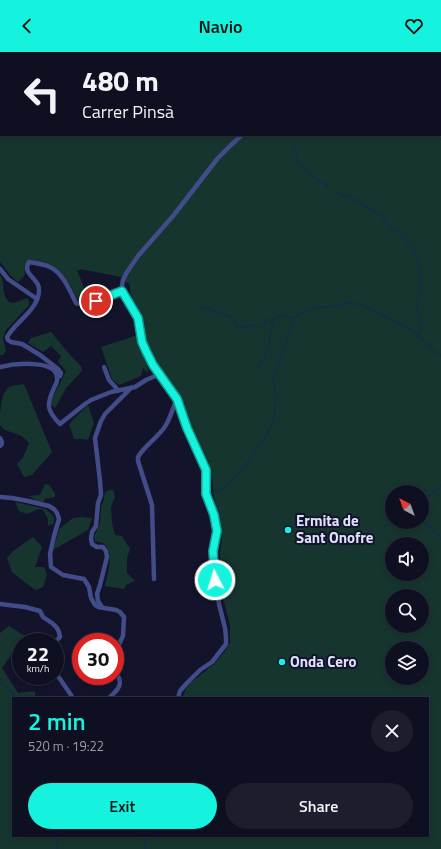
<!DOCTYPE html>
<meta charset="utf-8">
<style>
body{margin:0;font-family:"Titillium Web",sans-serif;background:#1c1d2d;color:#f1f3f6;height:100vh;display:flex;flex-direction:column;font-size:15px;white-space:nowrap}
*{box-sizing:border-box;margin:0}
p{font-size:13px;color:#9b9ca5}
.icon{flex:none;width:22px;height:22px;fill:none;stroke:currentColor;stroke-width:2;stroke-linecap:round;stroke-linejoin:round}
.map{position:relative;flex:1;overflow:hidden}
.details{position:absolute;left:12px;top:645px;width:417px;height:140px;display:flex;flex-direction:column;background:#0e0f20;border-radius:0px;box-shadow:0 2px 6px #0003,0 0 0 1px #2e2f3e}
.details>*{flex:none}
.top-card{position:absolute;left:0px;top:0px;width:441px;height:84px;box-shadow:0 2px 6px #0003,0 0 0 1px #2e2f3e;background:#0e0f20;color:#f1f3f6;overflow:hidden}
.needle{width:26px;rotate:319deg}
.tools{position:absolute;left:385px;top:433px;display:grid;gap:8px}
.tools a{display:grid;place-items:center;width:44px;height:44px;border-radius:50%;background:#0e0f20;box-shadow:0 2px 6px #0003,0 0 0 1px #2e2f3e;font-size:20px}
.speed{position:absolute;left:12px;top:581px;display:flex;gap:8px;font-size:20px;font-weight:700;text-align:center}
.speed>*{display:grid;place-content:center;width:52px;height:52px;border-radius:50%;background:#0e0f20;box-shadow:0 2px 6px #0003,0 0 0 1px #2e2f3e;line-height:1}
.speed small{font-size:10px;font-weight:400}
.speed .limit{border:6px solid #d22;background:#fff;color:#111}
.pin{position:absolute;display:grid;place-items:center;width:34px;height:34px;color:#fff;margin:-17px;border:2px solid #fff;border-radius:50%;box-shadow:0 1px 4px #0007}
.me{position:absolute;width:44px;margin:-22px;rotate:355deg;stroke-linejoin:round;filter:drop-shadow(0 0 3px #0008)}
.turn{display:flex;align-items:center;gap:14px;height:84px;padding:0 16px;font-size:18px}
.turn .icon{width:52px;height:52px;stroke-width:2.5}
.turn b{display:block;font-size:28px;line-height:34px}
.round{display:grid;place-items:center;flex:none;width:42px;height:42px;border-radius:21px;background:#1c1d2d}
.headline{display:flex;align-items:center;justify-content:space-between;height:68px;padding:0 16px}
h1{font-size:24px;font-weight:600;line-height:30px;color:#15f3de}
.action{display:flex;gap:8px;margin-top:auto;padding:8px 16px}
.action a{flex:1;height:46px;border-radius:24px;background:#15f3de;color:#111;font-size:16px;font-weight:600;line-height:46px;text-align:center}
.action a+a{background:#1c1d2d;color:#f1f3f6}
header{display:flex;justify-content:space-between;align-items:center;height:52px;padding:0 16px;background:#15f3de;color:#111;font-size:18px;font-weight:600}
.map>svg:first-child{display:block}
.green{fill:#16352e;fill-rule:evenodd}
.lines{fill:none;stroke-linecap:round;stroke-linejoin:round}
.stream{stroke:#0e2f49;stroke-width:1.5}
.minor{stroke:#414c88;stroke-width:4.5}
.route-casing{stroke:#0e9e90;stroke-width:10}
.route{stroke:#15f3de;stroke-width:7}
.poi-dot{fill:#15f3de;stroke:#13142b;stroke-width:1.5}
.labels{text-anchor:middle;stroke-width:4;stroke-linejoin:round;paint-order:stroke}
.poi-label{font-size:15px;font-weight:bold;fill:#dfe1fd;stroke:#13142b;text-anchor:start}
</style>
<header><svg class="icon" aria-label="back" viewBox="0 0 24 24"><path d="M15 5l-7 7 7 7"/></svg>Navio<svg class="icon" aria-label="heart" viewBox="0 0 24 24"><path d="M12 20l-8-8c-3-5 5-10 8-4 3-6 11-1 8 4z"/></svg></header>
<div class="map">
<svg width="441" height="797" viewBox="0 0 441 797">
<rect width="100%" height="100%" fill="#13142b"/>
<g class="green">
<path d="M42 0H441V797H0V581L9 574 25 584 2 616 18 641 35 639V646H13V784H428V646H182L186 637 188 633 214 612 225 599 230 591V573L220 535V500L222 487 221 475 216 460 212 428 192 380 185 364 179 348 161 317 154 311 145 293 142 273 140 264 133 253 129 231 125 230 121 225 80 217V218H77L89 248 82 250 78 248C73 237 63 219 51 213 45 210 37 209 30 208 21 215 27 218 24 224 22 227 20 228 18 230L11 224 0 210V53L1 52V83H440V1H42ZM392 440H422V470H392ZM392 492H422V522H392ZM392 544H422V574H392ZM392 596H422V626H392Z"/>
<path d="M0 223C6 232 0 240 9 250L14 251 27 246C29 248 30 250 29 253L6 278 3 286 6 299 3 303H0Z"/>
<polygon points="51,280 70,303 81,314 82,319 66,336 55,356 51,352 52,347 66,319 58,310 61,304 51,294 43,300 28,291 31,286"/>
<polygon points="138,283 147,308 148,321 143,316 141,324 119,333 112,327 101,295"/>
<path d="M24 332 52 400 32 423 24 425 17 412 23 406 29 391 22 384 5 378 0 373C0 363 0 343 8 336 13 333 19 333 24 332Z"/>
<polygon points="88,353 94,371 88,388 83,387 74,387 69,372"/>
<polygon points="45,432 49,433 55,441 55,445 44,447 44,450 37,449 29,444 40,443"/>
<path d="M113 437 115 445 111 455 112 471 115 483 122 484 130 497 127 506V521L135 529 126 533 124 537 105 534C107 523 115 500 104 492 102 490 97 490 95 489L94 485 100 471 101 455 104 447 105 440Z"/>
<polygon points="15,450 46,457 54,465 54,471 48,474 48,467 43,458 39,457 27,462 19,459"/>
<polygon points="81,465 92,466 88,478 53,498 59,477 73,466"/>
<polygon points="33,485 42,495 35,515 44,515 47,523 43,535 36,538 31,535 12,520 7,506 13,499"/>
</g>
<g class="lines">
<g class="stream">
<polyline points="68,1 68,0"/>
<polyline points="0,48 1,47"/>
<polyline points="293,94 299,112 313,125 329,135"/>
<polyline points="335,140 352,146 379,162 391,176 397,179 414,198 418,208 421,226 420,240 416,255 421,268 419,285"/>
<polyline points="198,253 231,265 238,275 245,276 252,273 261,274 266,268 273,268 281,263 295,266"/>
<path d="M258 317C267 304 271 284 273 268"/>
<polyline points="211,442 222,437 238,423 265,386 274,366 276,343 273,326 296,264 317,255 332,255 347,251 362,253 412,278 438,302 441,303"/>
<polyline points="428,445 441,433"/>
<polyline points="423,468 441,487"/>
<polyline points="0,630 12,640 16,646"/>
<polyline points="144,784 145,797"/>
<polyline points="57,797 58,784"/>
</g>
<g class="minor">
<polyline points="354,1 354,0"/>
<polyline points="0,217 8,227 37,247"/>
<path d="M0 315C12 312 60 306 57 328 57 330 55 334 54 336 46 353 47 359 60 372L85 352 91 348 111 340 135 335 146 328 160 322"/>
<polyline points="104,315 109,328 118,338"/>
<path d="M57 325 60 324 61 321 58 317 40 303 22 292 11 290 8 288 7 285C16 269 37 259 39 240 41 226 21 223 29 210 36 211 44 212 50 215 63 221 70 239 76 251L83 253 110 244 122 239"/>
<path d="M0 386C2 389 3 392 0 394"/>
<polyline points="0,445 12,446 28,449 49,454 54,457 57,461 59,467 54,484 50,502 51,515 63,523 84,527 89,535 91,546 95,553 98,555 116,558 120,560 124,565 123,584 115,601"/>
<path d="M154 527 152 453 138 409V405C144 394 156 387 164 376 170 368 172 357 177 347"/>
<polyline points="0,552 25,555 40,559 43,565 52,571 57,576 59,580 60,585 55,590"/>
<polyline points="102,555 98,549 97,542 100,533 107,505 106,499 103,495 97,495 92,492 91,487 92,480 96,474 98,451 101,443 100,429 95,386 101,369 105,362 131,336"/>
<polyline points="55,621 60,627 71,643 72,646"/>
<path d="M109 646C118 638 125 631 115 620"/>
<polyline points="178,646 180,639 186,632 200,618 212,610 226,592 226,585 225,576 219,552 214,512 213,499 217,479 214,463 206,442 206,418 187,376 177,347 153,313 146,299 142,290 138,266 125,244 122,239 122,234 123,228 127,220 138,204 173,164 218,106 231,93 242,83"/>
</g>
</g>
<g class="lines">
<defs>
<polyline id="route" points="96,249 122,239 138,266 142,290 146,299 153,313 177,347 187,376 206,418 206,442 214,463 217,479 213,499 215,528"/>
</defs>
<use href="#route" class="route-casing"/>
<use href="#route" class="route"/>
</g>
<g class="poi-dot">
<circle cx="288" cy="478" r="4"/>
<circle cx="282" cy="610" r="4"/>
</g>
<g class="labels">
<g class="poi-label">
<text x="296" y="474">Ermita de<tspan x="296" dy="17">Sant Onofre</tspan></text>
<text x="290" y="615">Onda Cero</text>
</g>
</g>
</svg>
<div class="tools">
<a><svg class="needle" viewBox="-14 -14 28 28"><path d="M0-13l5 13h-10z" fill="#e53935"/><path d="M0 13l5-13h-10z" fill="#9b9ca5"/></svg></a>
<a><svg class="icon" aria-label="sound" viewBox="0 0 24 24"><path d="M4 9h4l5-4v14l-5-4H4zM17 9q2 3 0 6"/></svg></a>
<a><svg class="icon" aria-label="search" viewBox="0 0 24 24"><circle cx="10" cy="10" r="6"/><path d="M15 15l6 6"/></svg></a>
<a><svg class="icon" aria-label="layers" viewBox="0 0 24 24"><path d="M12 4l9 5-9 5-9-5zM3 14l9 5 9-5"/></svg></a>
</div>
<div class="speed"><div>22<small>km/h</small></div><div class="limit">30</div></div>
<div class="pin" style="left:96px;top:249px;background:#d93025"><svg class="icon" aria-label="arrive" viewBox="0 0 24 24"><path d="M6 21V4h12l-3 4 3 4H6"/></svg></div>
<svg class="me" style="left:215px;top:528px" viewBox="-20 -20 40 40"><circle r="17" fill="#15f3de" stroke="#fff" stroke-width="3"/><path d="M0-11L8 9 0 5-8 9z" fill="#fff"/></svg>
<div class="top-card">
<div class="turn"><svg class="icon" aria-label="left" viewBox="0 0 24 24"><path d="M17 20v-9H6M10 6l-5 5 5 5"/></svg><div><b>480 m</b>Carrer Pinsà</div></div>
</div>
<section class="details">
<div class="headline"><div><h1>2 min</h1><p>520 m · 19:22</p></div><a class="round"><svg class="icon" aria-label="close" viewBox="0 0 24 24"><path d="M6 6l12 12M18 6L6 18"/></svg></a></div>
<div class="action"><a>Exit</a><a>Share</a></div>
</section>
</div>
